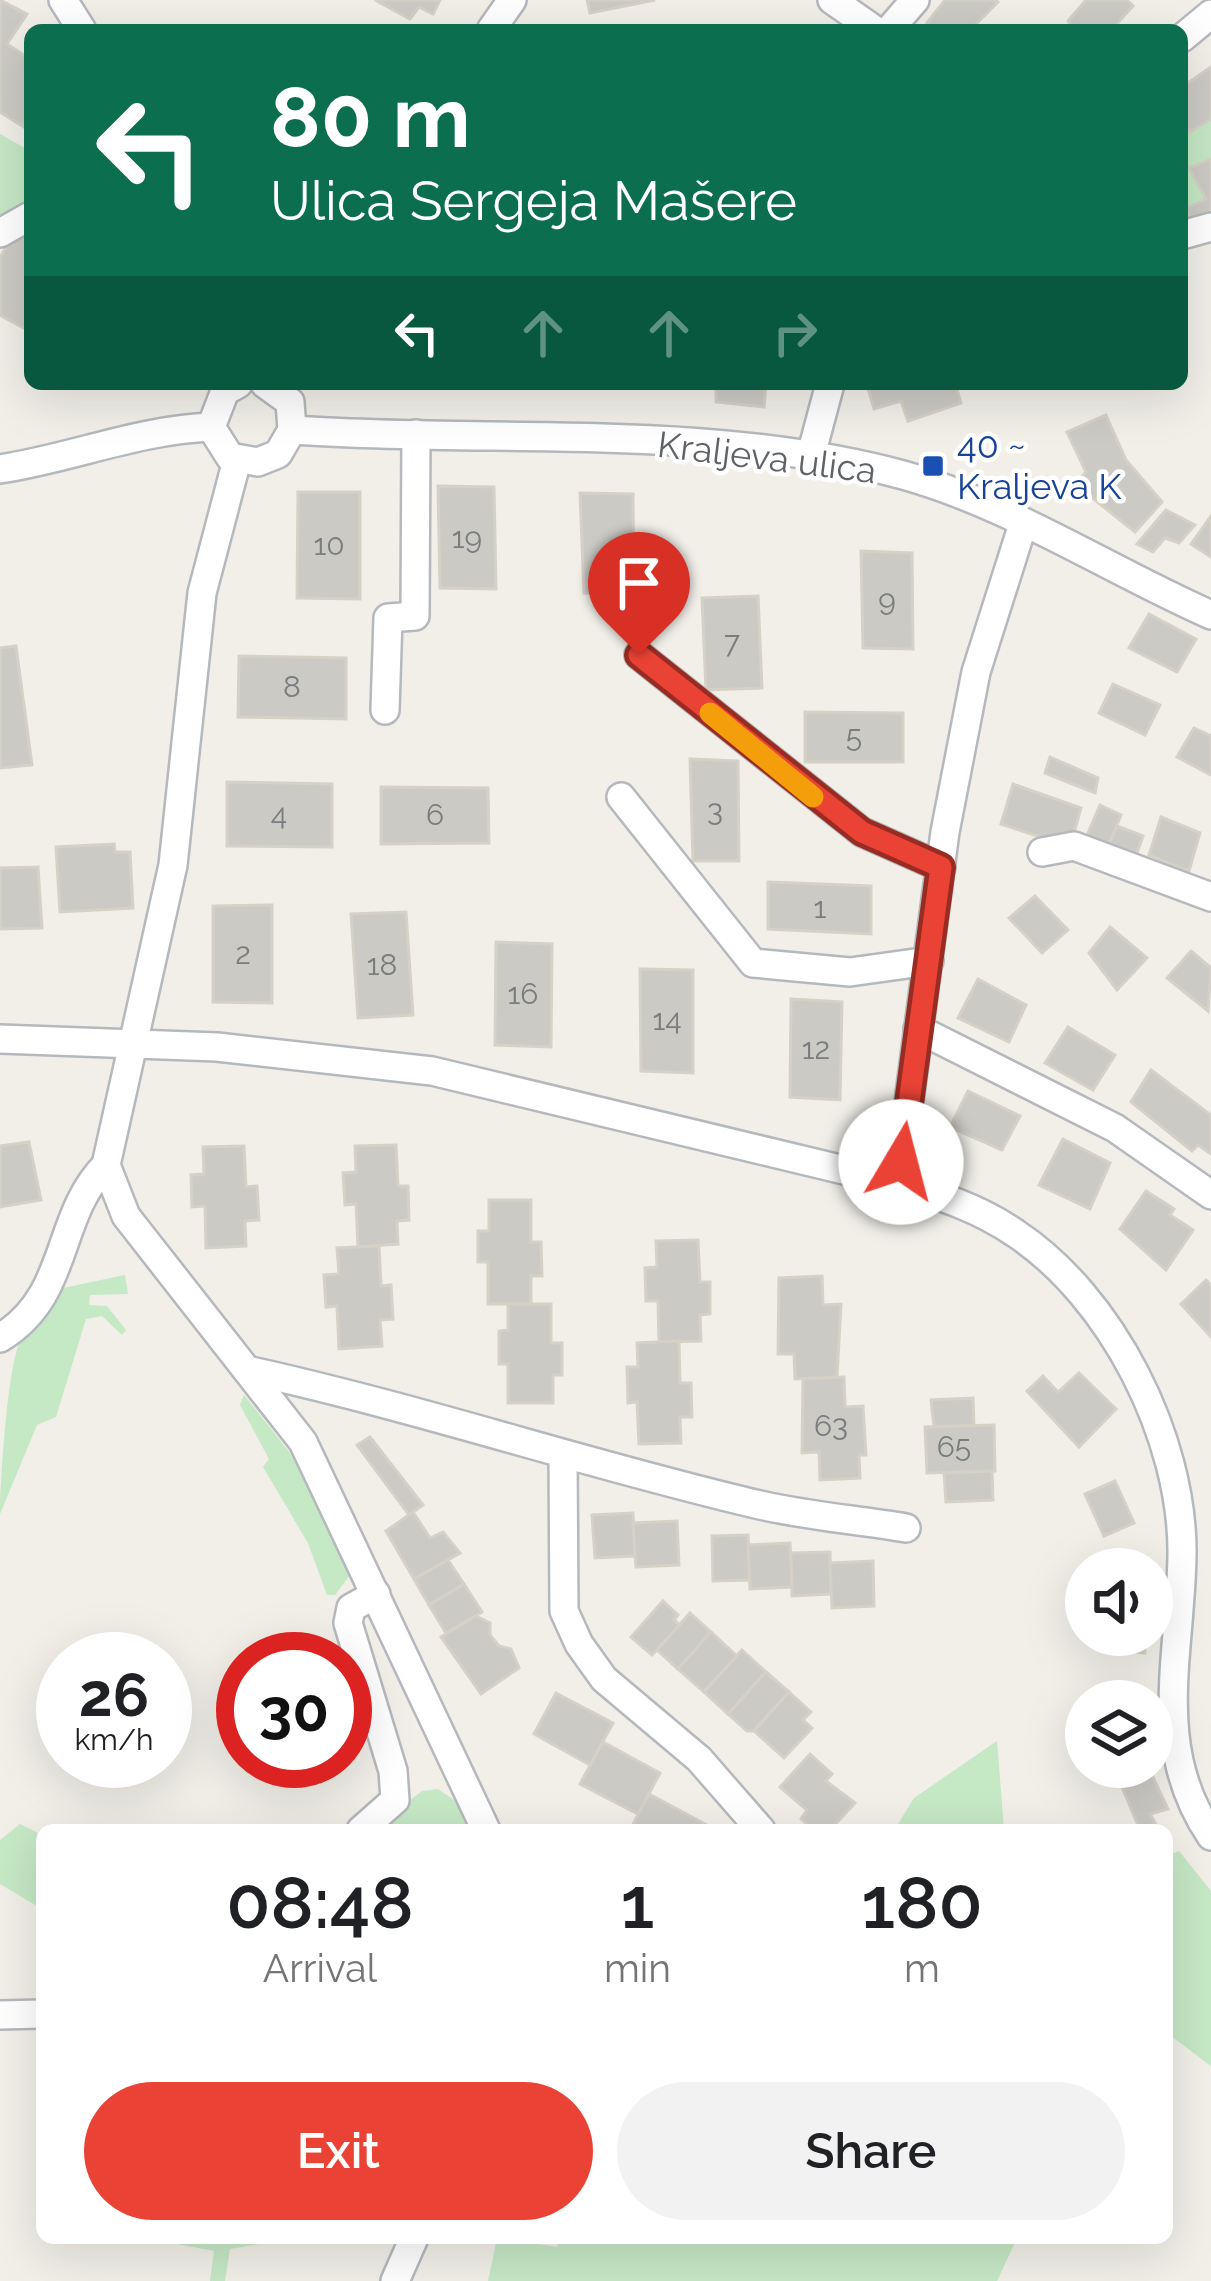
<!DOCTYPE html>
<meta charset="utf-8">
<style>
body{margin:0;font-family:Raleway,sans-serif;background:#f2f2f2;color:#202124;height:100vh;display:flex;flex-direction:column;font-size:45px;white-space:nowrap}
*{box-sizing:border-box;margin:0}
p{font-size:39px;color:#757577}
.icon{flex:none;width:66px;height:66px;fill:none;stroke:currentColor;stroke-width:2;stroke-linecap:round;stroke-linejoin:round}
.map{position:relative;flex:1;overflow:hidden}
.details{position:absolute;left:36px;top:1824px;width:1137px;height:420px;display:flex;flex-direction:column;background:#fff;border-radius:18px;box-shadow:0 12px 48px #0002}
.details>*{flex:none}
.hud{position:absolute;left:24px;top:24px;width:1164px;height:366px;border-radius:18px;box-shadow:0 12px 48px #0002;background:#0b6e4f;color:#fff;overflow:hidden}
.controls{position:absolute;left:1065px;top:1548px;display:grid;gap:24px}
.controls a{display:grid;place-items:center;width:108px;height:108px;border-radius:50%;background:#fff;box-shadow:0 12px 48px #0002;font-size:60px}
.speed{position:absolute;left:36px;top:1632px;display:flex;gap:24px;font-size:60px;font-weight:700;text-align:center}
.speed>*{display:grid;place-content:center;width:156px;height:156px;border-radius:50%;background:#fff;box-shadow:0 12px 48px #0002;line-height:1}
.speed small{font-size:30px;font-weight:400}
.speed .limit{border:18px solid #d22;background:#fff;color:#111}
.pin{position:absolute;display:grid;place-items:center;width:102px;height:102px;color:#fff;margin:-123px -51px;border-radius:50% 50% 50% 0;rotate:-45deg;box-shadow:0 0 12px #0007}
.pin .icon{rotate:45deg}
.me{position:absolute;width:132px;margin:-66px;rotate:8deg;stroke-linejoin:round;filter:drop-shadow(0 0 9px #0008)}
.turn{display:flex;align-items:center;gap:42px;height:252px;padding:0 48px;font-size:54px}
.turn .icon{width:156px;height:156px;stroke-width:2.5}
.turn b{display:block;font-size:84px;line-height:102px}
.lanes{display:flex;align-items:center;height:114px;padding:0 48px;background:#0003;justify-content:center;gap:60px;direction:ltr}
.lanes .off{opacity:.35}
.eta{display:flex;justify-content:space-evenly;align-items:center;height:204px;text-align:center}
.eta b{font-size:72px;font-weight:600;line-height:84px}
.button{display:flex;gap:24px;margin-top:auto;padding:24px 48px}
.button a{flex:1;height:138px;border-radius:72px;background:#ea4335;color:#fff;font-size:48px;font-weight:600;line-height:138px;text-align:center}
.button a+a{background:#f2f2f2;color:#202124}
.map>svg:first-child{display:block}
.green{fill:#c5e8c5}
.building{fill:#cccac5;stroke:#d6d1c6;stroke-width:3}
.lines{fill:none;stroke-linecap:round;stroke-linejoin:round}
.minor-casing{stroke:#b5b8bc;stroke-width:32}
.minor{stroke:#fff;stroke-width:27}
.route-casing{stroke:#982c22;stroke-width:30}
.route{stroke:#ea4335;stroke-width:21}
.slow{stroke:#f59e0b;stroke-width:21}
.transit-dot{fill:#1a4fb4;stroke:#fff;stroke-width:4.5}
.labels{text-anchor:middle;stroke-width:9;stroke-linejoin:round;paint-order:stroke}
.number-label{font-size:30px;fill:#7a7d7f}
.transit-label{font-size:36px;fill:#164399;stroke:#fff;text-anchor:start}
.street-label{font-size:36px;fill:#5f6368;stroke:#fff}
</style>
<div class="map">
<svg width="1211" height="2281" viewBox="0 0 1211 2281">
<rect width="100%" height="100%" fill="#f1efe8"/>
<g class="green">
<polygon points="1211,119 1211,159 1189,168 1206,199 1186,208 1192,228 1182,231 1182,136"/>
<polygon points="0,134 30,151 30,203 0,226"/>
<path d="M125 1275 128 1294 90 1295 89 1305 107 1306 126 1330 122 1335 102 1316 86 1319 56 1417 37 1425 0 1514C0 1485 8 1355 22 1338 28 1331 38 1327 44 1320 52 1311 57 1298 63 1288Z"/>
<polygon points="244,1395 306,1473 350,1575 335,1595 327,1595 308,1543 263,1467 269,1459 240,1405"/>
<polygon points="997,1741 1004,1830 900,1830 898,1824 914,1798"/>
<polygon points="438,1789 454,1800 473,1830 372,1830 422,1791"/>
<polygon points="20,1824 42,1835 42,1909 0,1884 0,1840"/>
<polygon points="1179,1851 1211,1891 1211,2066 1167,2033 1167,1856"/>
<polygon points="168,2238 294,2238 230,2249 225,2281 210,2281 214,2251 167,2242"/>
<polygon points="497,2238 557,2247 562,2238 1017,2238 997,2281 488,2281"/>
</g>
<g class="building">
<polygon points="0,0 27,14 7,44 30,59 30,131 0,112"/>
<polygon points="375,0 440,0 433,14 419,7 410,19"/>
<polygon points="587,0 655,0 590,13"/>
<polygon points="945,0 995,0 998,2 970,30 937,30 927,23"/>
<polygon points="1086,0 1127,0 1133,6 1111,30 1076,30 1068,21"/>
<polygon points="1211,67 1211,119 1190,132 1182,121 1182,87"/>
<polygon points="1211,159 1211,211 1189,219 1186,208 1206,199 1189,168"/>
<polygon points="18,226 30,232 29,331 0,315 0,258"/>
<polygon points="716,384 766,384 764,407 716,402"/>
<polygon points="962,384 956,386 961,403 908,421 901,401 874,409 867,385"/>
<polygon points="1106,415 1126,460 1162,502 1135,532 1075,484 1086,472 1067,432"/>
<polygon points="438,486 494,487 496,589 440,588"/>
<polygon points="298,492 360,492 360,599 297,598"/>
<polygon points="580,493 633,494 634,595 584,593"/>
<polygon points="1166,510 1195,525 1179,543 1165,538 1153,552 1137,544"/>
<polygon points="1211,516 1211,557 1191,544"/>
<polygon points="861,551 912,553 913,649 863,648"/>
<polygon points="758,596 762,688 706,690 702,598"/>
<polygon points="1149,614 1196,639 1177,672 1129,648"/>
<polygon points="16,646 32,765 0,768 0,648"/>
<polygon points="239,656 346,658 346,719 238,717"/>
<polygon points="1113,684 1160,705 1145,735 1099,713"/>
<polygon points="805,712 903,713 903,762 805,762"/>
<polygon points="1194,728 1211,736 1211,775 1177,757"/>
<polygon points="1050,757 1098,778 1095,793 1045,773"/>
<polygon points="690,759 738,761 739,861 693,861"/>
<polygon points="227,782 332,784 332,847 227,846"/>
<polygon points="1013,784 1081,808 1070,847 1001,824"/>
<polygon points="381,787 488,788 489,843 381,844"/>
<polygon points="1100,805 1121,815 1107,849 1085,840"/>
<polygon points="1161,817 1200,833 1189,871 1149,855"/>
<polygon points="1117,826 1143,836 1135,859 1107,849"/>
<polygon points="114,844 115,852 130,852 133,908 60,912 56,847"/>
<polygon points="38,867 42,928 0,929 0,868"/>
<polygon points="768,882 871,886 871,934 768,929"/>
<polygon points="1035,896 1068,930 1042,953 1009,918"/>
<polygon points="272,905 272,1003 213,1002 213,906"/>
<polygon points="406,912 413,1015 358,1018 351,914"/>
<polygon points="1110,927 1147,958 1117,990 1089,953"/>
<polygon points="496,942 552,944 551,1047 495,1045"/>
<polygon points="1191,951 1211,968 1208,1011 1167,978"/>
<polygon points="640,969 693,970 693,1073 641,1071"/>
<polygon points="978,979 1026,1005 1009,1042 958,1018"/>
<polygon points="791,999 842,1002 840,1100 790,1097"/>
<polygon points="1068,1027 1115,1055 1093,1090 1045,1063"/>
<polygon points="1151,1070 1211,1115 1211,1154 1198,1145 1192,1151 1131,1102"/>
<polygon points="968,1091 1020,1116 1002,1150 950,1127"/>
<polygon points="1063,1139 1110,1163 1090,1209 1039,1185"/>
<polygon points="29,1142 41,1200 0,1207 0,1146"/>
<polygon points="396,1145 398,1186 408,1186 409,1220 397,1221 398,1244 358,1247 356,1204 345,1205 343,1173 356,1172 355,1146"/>
<polygon points="244,1146 246,1187 257,1186 259,1220 245,1221 246,1246 206,1248 205,1206 192,1207 191,1175 204,1174 203,1147"/>
<polygon points="1146,1191 1174,1209 1170,1215 1193,1230 1166,1270 1120,1229"/>
<polygon points="489,1200 531,1200 531,1242 541,1242 542,1276 531,1276 531,1304 488,1304 488,1262 478,1262 478,1231 489,1231"/>
<polygon points="698,1240 700,1282 710,1282 710,1314 700,1315 701,1341 659,1342 658,1301 646,1301 645,1268 657,1267 656,1241"/>
<polygon points="379,1246 381,1286 391,1285 393,1319 380,1320 382,1346 339,1349 337,1306 326,1307 324,1275 339,1274 337,1248"/>
<polygon points="822,1276 823,1305 841,1304 837,1377 795,1379 794,1354 778,1354 779,1278"/>
<polygon points="1206,1280 1211,1285 1211,1337 1181,1304"/>
<polygon points="508,1304 551,1304 551,1343 562,1343 562,1375 553,1375 553,1403 508,1403 508,1364 499,1364 499,1331 508,1330"/>
<polygon points="679,1341 680,1383 691,1383 692,1417 680,1417 681,1443 639,1444 637,1402 628,1403 627,1367 638,1367 637,1343"/>
<polygon points="1079,1373 1116,1409 1079,1447 1027,1391 1043,1376 1058,1392"/>
<polygon points="844,1377 845,1407 863,1406 866,1455 859,1455 860,1478 820,1480 819,1452 802,1453 803,1379"/>
<polygon points="973,1398 974,1426 934,1427 931,1400"/>
<polygon points="994,1425 995,1471 927,1473 925,1427"/>
<polygon points="370,1437 423,1505 409,1515 357,1445"/>
<polygon points="992,1471 993,1500 946,1502 944,1473"/>
<polygon points="1115,1481 1134,1523 1104,1536 1085,1494"/>
<polygon points="413,1512 430,1538 443,1532 460,1553 414,1579 386,1531"/>
<polygon points="633,1513 635,1556 595,1558 592,1515"/>
<polygon points="677,1521 679,1565 636,1567 633,1523"/>
<polygon points="748,1535 750,1580 713,1581 712,1536"/>
<polygon points="790,1543 792,1587 750,1589 748,1545"/>
<polygon points="830,1552 831,1594 792,1596 791,1553"/>
<polygon points="448,1560 464,1584 429,1605 414,1579"/>
<polygon points="873,1561 874,1606 832,1608 830,1563"/>
<polygon points="464,1584 482,1612 446,1633 429,1605"/>
<polygon points="663,1601 678,1615 674,1620 680,1625 652,1655 631,1637"/>
<polygon points="690,1613 711,1632 678,1669 657,1650"/>
<polygon points="476,1616 490,1623 490,1635 499,1646 511,1649 519,1668 481,1694 441,1637"/>
<polygon points="711,1632 737,1656 704,1692 678,1669"/>
<polygon points="1097,1635 1144,1635 1145,1653 1097,1648"/>
<polygon points="742,1650 766,1672 728,1714 704,1692"/>
<polygon points="766,1672 789,1692 754,1731 747,1731 728,1714"/>
<polygon points="1105,1687 1139,1688 1139,1701 1107,1701"/>
<polygon points="789,1692 811,1712 803,1720 812,1728 784,1758 754,1731"/>
<polygon points="556,1693 613,1723 590,1765 534,1734"/>
<polygon points="603,1742 660,1773 638,1814 580,1784"/>
<polygon points="810,1754 832,1774 826,1781 855,1803 830,1830 814,1830 801,1819 807,1810 780,1787"/>
<polygon points="1150,1771 1168,1809 1150,1814 1158,1828 1140,1830 1120,1782"/>
<polygon points="649,1794 707,1825 704,1830 630,1830"/>
</g>
<g class="lines">
<defs>
<g id="minor">
<polyline points="63,0 82,30"/>
<polyline points="832,0 875,30"/>
<polyline points="491,30 512,0"/>
<polyline points="889,30 915,0"/>
<polyline points="1182,38 1211,14"/>
<polyline points="0,233 30,216"/>
<polyline points="1182,235 1211,227"/>
<polyline points="238,384 225,391 211,427 230,457 258,462 278,454 292,430 290,402 265,384"/>
<path d="M292 430C495 444 705 422 903 475 1011 505 1109 570 1211 615"/>
<polyline points="811,455 830,384"/>
<polyline points="237,460 202,593 173,865 106,1165 126,1216 303,1442 486,1830"/>
<path d="M0 469C72 458 137 430 211 427"/>
<polyline points="639,655 862,832 941,867"/>
<polyline points="385,710 388,618 415,616 416,434"/>
<polyline points="621,797 753,963 850,972 929,961"/>
<polyline points="1042,852 1074,846 1211,897"/>
<polyline points="918,1029 1115,1128 1211,1195"/>
<path d="M0 1039 217 1047 432 1071 898 1183C940 1196 979 1208 1015 1233 1112 1297 1183 1438 1182 1554 1181 1654 1150 1746 1211 1836"/>
<polyline points="898,1183 945,832 976,672 1023,524"/>
<path d="M0 1338C71 1295 54 1218 106 1165"/>
<path d="M251 1371C423 1409 589 1465 760 1505 808 1516 858 1520 906 1528"/>
<polyline points="563,1455 564,1611 579,1644 604,1679 699,1759 761,1830"/>
<polyline points="361,1830 395,1800 393,1771 348,1623 351,1608 376,1594"/>
<polyline points="0,2015 42,2014"/>
<polyline points="395,2281 414,2238"/>
</g>
</defs>
<use href="#minor" class="minor-casing"/>
<use href="#minor" class="minor"/>
</g>
<g class="lines">
<defs>
<polyline id="route" points="639,655 862,832 941,867 901,1162"/>
</defs>
<use href="#route" class="route-casing"/>
<use href="#route" class="route"/>
<polyline class="slow" points="710,713 813,797"/>
</g>
<rect class="transit-dot" x="921" y="454" width="24" height="24" rx="6"/>
<g class="labels">
<g class="number-label">
<text x="467" y="548">19</text>
<text x="329" y="555">10</text>
<text x="887" y="610">9</text>
<text x="732" y="653">7</text>
<text x="292" y="697">8</text>
<text x="854" y="747">5</text>
<text x="715" y="821">3</text>
<text x="279" y="825">4</text>
<text x="435" y="825">6</text>
<text x="820" y="918">1</text>
<text x="243" y="964">2</text>
<text x="382" y="975">18</text>
<text x="523" y="1004">16</text>
<text x="667" y="1030">14</text>
<text x="816" y="1059">12</text>
<text x="831" y="1436">63</text>
<text x="954" y="1457">65</text>
</g>
<g class="transit-label">
<text x="957" y="458">40 ~<tspan x="957" dy="41">Kraljeva K</tspan></text>
</g>
<g class="street-label">
<text transform="translate(767 457) rotate(7)" y="13">Kraljeva ulica</text>
</g>
</g>
</svg>
<div class="controls">
<a><svg class="icon" aria-label="sound" viewBox="0 0 24 24"><path d="M4 9h4l5-4v14l-5-4H4zM17 9q2 3 0 6"/></svg></a>
<a><svg class="icon" aria-label="layers" viewBox="0 0 24 24"><path d="M12 4l9 5-9 5-9-5zM3 14l9 5 9-5"/></svg></a>
</div>
<div class="speed"><div>26<small>km/h</small></div><div class="limit">30</div></div>
<div class="pin" style="left:639px;top:655px;background:#d93025"><svg class="icon" aria-label="arrive" viewBox="0 0 24 24"><path d="M6 21V4h12l-3 4 3 4H6"/></svg></div>
<svg class="me" style="left:901px;top:1162px" viewBox="-20 -20 40 40"><circle r="19" fill="#fff"/><path d="M0-13L10 11 0 6-10 11z" fill="#ea4335"/></svg>
<div class="hud">
<div class="turn"><svg class="icon" aria-label="left" viewBox="0 0 24 24"><path d="M17 20v-9H6M10 6l-5 5 5 5"/></svg><div><b>80 m</b>Ulica Sergeja Mašere</div></div>
<div class="lanes"><svg class="icon" aria-label="left" viewBox="0 0 24 24"><path d="M17 20v-9H6M10 6l-5 5 5 5"/></svg><svg class="icon off" aria-label="ahead" viewBox="0 0 24 24"><path d="M12 20V5M6 11l6-6 6 6"/></svg><svg class="icon off" aria-label="ahead" viewBox="0 0 24 24"><path d="M12 20V5M6 11l6-6 6 6"/></svg><svg class="icon off" aria-label="right" viewBox="0 0 24 24"><path d="M7 20v-9h11M14 6l5 5-5 5"/></svg></div>
</div>
<section class="details">
<div class="eta">
<div><b>08:48</b><p>Arrival</p></div>
<div><b>1</b><p>min</p></div>
<div><b>180</b><p>m</p></div>
</div>
<div class="button"><a>Exit</a><a>Share</a></div>
</section>
</div>
